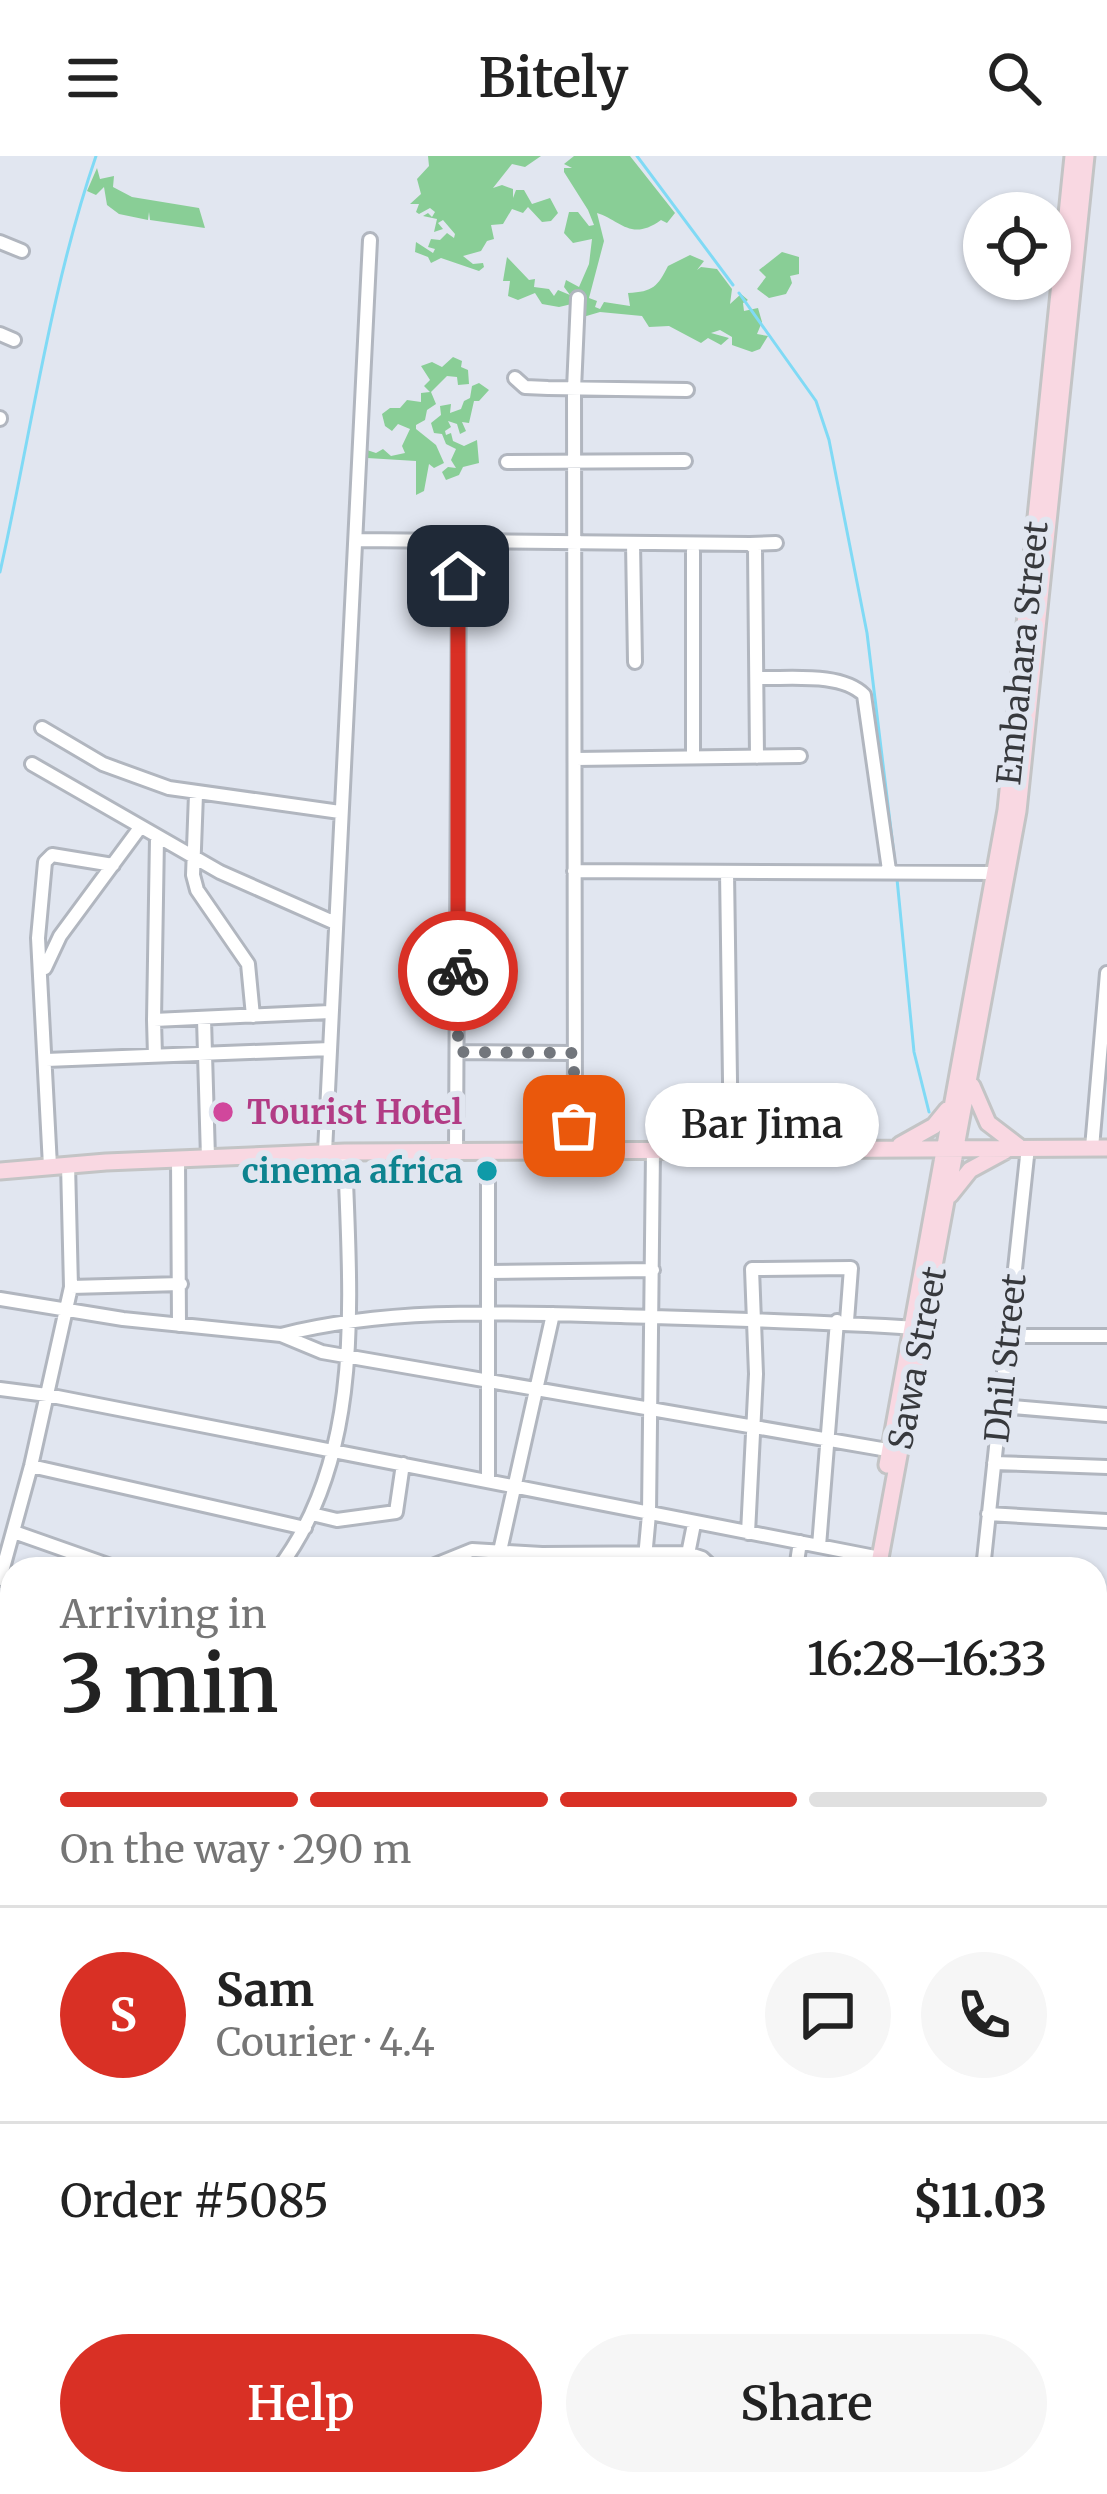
<!DOCTYPE html>
<meta charset="utf-8">
<style>
body{margin:0;font-family:Merriweather,serif;background:#f6f6f6;color:#222;height:100vh;display:flex;flex-direction:column;font-size:45px;white-space:nowrap}
*{box-sizing:border-box;margin:0}
p{font-size:39px;color:#767676}
.icon{flex:none;width:66px;height:66px;fill:none;stroke:currentColor;stroke-width:2;stroke-linecap:round;stroke-linejoin:round}
.map{position:relative;flex:1;overflow:hidden}
.drawer{position:absolute;left:0px;top:1401px;width:1107px;height:939px;display:flex;flex-direction:column;background:#fff;border-radius:36px 36px 0 0;box-shadow:0 3px 9px #0004}
.drawer>*{flex:none}
.controls{position:absolute;left:963px;top:36px;display:grid;gap:24px}
.controls a{display:grid;place-items:center;width:108px;height:108px;border-radius:50%;background:#fff;box-shadow:0 3px 9px #0004;font-size:60px}
.pin{position:absolute;display:grid;place-items:center;width:102px;height:102px;color:#fff;margin:-51px;border-radius:24px;box-shadow:0 6px 18px #0006}
.courier{position:absolute;display:grid;place-items:center;width:120px;height:120px;margin:-60px;border:9px solid #d93025;border-radius:50%;background:#fff;color:#222;box-shadow:0 3px 15px #0007}
.bubble{position:absolute;height:84px;border-radius:42px;background:#fff;box-shadow:0 3px 9px #0004;font-size:39px;font-weight:600;line-height:84px;text-align:center}
.summary em{font-style:normal;font-weight:600}
.summary div{display:flex;flex-direction:column-reverse}
.summary{display:flex;align-items:center;justify-content:space-between;height:204px;padding:0 60px}
h1{font-size:78px;font-weight:600;line-height:90px}
.bar{display:grid;grid-template-columns:repeat(4,1fr);gap:18px 12px;align-content:center;height:144px;padding:0 60px}
.bar i{height:15px;border-radius:9px;background:#e0e0e0}
.bar .on{background:#d93025}
.bar p{grid-column:span 4}
.line{display:flex;align-items:center;gap:30px;padding:0 60px;border-top:3px solid #e0e0e0}
.line div{flex:1}
.round{display:grid;place-items:center;flex:none;width:126px;height:126px;border-radius:63px;background:#f6f6f6}
.action{display:flex;gap:24px;margin-top:auto;padding:24px 60px}
.action a{flex:1;height:138px;border-radius:72px;background:#d93025;color:#fff;font-size:48px;font-weight:600;line-height:138px;text-align:center}
.action a+a{background:#f6f6f6;color:#222}
header{display:flex;justify-content:space-between;align-items:center;height:156px;padding:0 60px;background:#fff;font-size:54px;font-weight:600}
.map>svg:first-child{display:block}
.green{fill:#89ce96}
.lines{fill:none;stroke-linecap:round;stroke-linejoin:round}
.stream{stroke:#80daf5;stroke-width:3}
.minor-casing{stroke:#b1b6bf;stroke-width:18}
.major-casing{stroke:#c3c4c5;stroke-width:21}
.minor{stroke:#fff;stroke-width:12}
.major{stroke:#f9d8e2;stroke-width:15}
.done{stroke:#72767c;stroke-width:12;stroke-dasharray:0 21.6}
.route{stroke:#d93025;stroke-width:15}
.hotel-dot{fill:#d1479c;stroke:#e1e6f0;stroke-width:4.5}
.culture-dot{fill:#0f9aa8;stroke:#e1e6f0;stroke-width:4.5}
.labels{text-anchor:middle;stroke-width:12;stroke-linejoin:round;paint-order:stroke}
.street-label{font-size:33px;fill:#37393d;stroke:#e1e6f0}
.hotel-label{font-size:33px;font-weight:bold;fill:#b23c85;stroke:#e1e6f0;text-anchor:start}
.culture-label{font-size:33px;font-weight:bold;fill:#0d838f;stroke:#e1e6f0;text-anchor:end}
</style>
<header><svg class="icon" aria-label="menu" viewBox="0 0 24 24"><path d="M4 6h16M4 12h16M4 18h16"/></svg>Bitely<svg class="icon" aria-label="search" viewBox="0 0 24 24"><circle cx="10" cy="10" r="6"/><path d="M15 15l6 6"/></svg></header>
<div class="map">
<svg width="1107" height="2338" viewBox="0 0 1107 2338">
<rect width="100%" height="100%" fill="#e1e6f0"/>
<path class="green" d="M428,0H541L525,11L512,8L493,32L502,29L513,33V42L516,34H524L532,48L550,42L558,57L551,65L542,66L528,51L523,57L512,53L503,68L491,69L494,83L487,85L481,95L463,100L473,108L483,107L484,111L479,115L441,102L431,107L428,101L415,96L416,86L433,97L435,93L428,91L431,83L440,84L447,77L454,82L455,78L443,64L438,67L443,73L434,76L437,63L423,60L428,57L432,61L435,56L430,52L419,58L416,56L419,48H410L421,38L417,23L429,10Z
M574,0H630L675,57L667,67L661,64C631,86 620,64 597,57L604,85L589,142L597,145L595,151L600,153L604,146L630,150L628,137C653,136 658,130 668,110L690,99L704,105L697,114L701,111L717,113L732,133L730,148L741,138L748,144L743,147L744,155L758,152L762,166L757,178L768,180L760,193L752,196L732,189V181L720,174L711,177L729,182L721,189L708,182L701,187L669,170L649,171L642,160L600,156L583,161L577,135L570,138L576,147L559,151L542,148L535,137L518,144L508,140L510,125H503L507,101L529,124L535,123L534,131L549,133L554,140L558,134L570,139L564,131L566,124L579,131L589,108L592,83L573,87L564,77L569,56H578L589,70L594,69L588,54L564,16V12H572L564,8Z
M97,12L100,23L114,20L113,31L132,41L199,52L205,72L150,64L149,56L148,64L119,58L107,49L104,31L96,39L87,35Z
M782,96L799,101V118L790,120L792,127L786,138L769,142L757,133L766,121L759,114Z
M453,201L462,205L461,211L468,214L469,228L458,229L457,221L447,220L431,236L436,248L427,254L425,264L416,269V273L436,289L444,307L434,312L429,308L424,335L416,339V305L367,302V294L376,297L383,293L391,300L405,297L402,290L410,273L398,268L392,275L385,270L382,258L390,252H400L407,244L421,246V237L430,236L424,230L430,224L421,210L432,206L442,211Z
M479,227L489,234L479,245H474L469,267L462,266L466,275L460,278L457,268L448,265L451,271L445,275L446,279L451,277L453,285L464,290L477,284L479,307L463,311L459,319L446,324L442,316L448,311L456,312L451,304L456,293L446,288L442,278L434,277L431,267L441,259L440,250L451,248L450,257L461,253L464,245L470,242L472,230Z"/>
<g class="lines">
<path class="stream" d="M637,0L733,129
M739,137L816,245L829,284L867,477L895,707
M0,416C31,278 50,134 96,0
M897,723L914,896L929,956"/>
<g class="minor-casing">
<path id="minor" d="M0,86L22,95
M0,178L14,184
M515,222L525,231L548,232L687,234
M0,262V263
M507,306L685,305
M356,384L750,388L755,393L757,601
M633,387L635,506
M750,388L776,387
M693,395V601
M758,522C789,523 841,516 864,539L889,714
M42,572L103,608L169,632L340,656
M575,603L800,600
M32,608L220,716L333,766
M196,638L193,719L197,734L248,808L253,860
M574,715L999,717
M727,716L731,994
M45,812L60,780L139,673
M204,863L208,1002
M154,864L157,682
M458,896L574,897
M155,900L154,864L330,856
M46,904L330,893
M1092,992L1107,817
M488,995V1324
M575,995L574,233L578,142
M325,996L370,84
M456,996L459,386
M178,1002L179,1169
M50,1010L38,782L45,706L52,699L113,709
M488,1116L653,1114
M71,1131L181,1128
M0,1143L123,1163L281,1179L322,1196L899,1296
M281,1179C391,1151 508,1157 621,1160C720,1163 818,1165 916,1172
M1008,1180H1107
M0,1233L47,1239L880,1402
M1000,1250L1107,1259
M994,1307L1107,1311
M31,1310L305,1372
M312,1358L337,1364L396,1356L403,1308
M988,1358L1107,1365
M14,1376L119,1413
M748,1377L756,1218L752,1113L851,1112L847,1165
M819,1390L837,1165
M500,1395L553,1158
M278,1413C367,1297 349,1133 345,996
M425,1413L472,1394L542,1398L687,1397L702,1402L714,1413
M644,1413L649,1358L653,994
M685,1413L694,1368
M796,1413L800,1386
M983,1413L1028,991
M0,1423L31,1310L71,1131L68,1008
M0,1453L12,1458
M1095,1457L1107,1458
M1095,1492L1107,1478
M1095,1583L1107,1584
M1095,1669L1107,1670
M0,1712L12,1717
M0,1755L12,1759
M1095,1757L1107,1758
M1095,1810L1107,1806
M0,1844L12,1848
M1095,1893L1107,1888
M1095,2052L1107,2065
M1095,2107L1107,2114
M1095,2186L1107,2192
M1095,2291L1107,2264
M71,2338L72,2328
M308,2338L309,2328
M395,2338L397,2328
M459,2338L460,2328
M541,2338L543,2328
M629,2338L631,2328
M1073,2338L1078,2328"/>
</g>
<g class="major-casing">
<path id="major" d="M972,930L988,967L1018,990
M900,989L934,970L947,954
M0,1015L106,1006L345,996L1107,992
M950,1039L970,1014L1005,995
M887,1309L1006,654L1073,0
M878,1413L1018,655L1086,0
M716,2328V2338
M727,2328L728,2338
M1031,2328L1049,2338"/>
</g>
<use href="#minor" class="minor"/>
<use href="#major" class="major"/>
</g>
<g class="lines">
<path class="done" d="M458,815V896L574,897V970"/>
<path class="route" d="M458,815V420"/>
</g>
<circle class="hotel-dot" cx="223" cy="956" r="12"/>
<circle class="culture-dot" cx="487" cy="1015" r="12"/>
<g class="labels">
<g class="street-label">
<text transform="translate(1022 497) rotate(-84)" y="12">Embahara Street</text>
<text transform="translate(917 1202) rotate(-79)" y="12">Sawa Street</text>
<text transform="translate(1005 1202) rotate(-84)" y="12">Dhil Street</text>
</g>
<g class="hotel-label">
<text x="247" y="968">Tourist Hotel</text>
</g>
<g class="culture-label">
<text x="463" y="1027">cinema africa</text>
</g>
</g>
</svg>
<div class="controls">
<a><svg class="icon" aria-label="locate" viewBox="0 0 24 24"><circle cx="12" cy="12" r="6"/><path d="M12 2v4M12 18v4M2 12h4M18 12h4"/></svg></a>
</div>
<div class="pin" style="left:574px;top:970px;background:#ea580c"><svg class="icon" aria-label="bag" viewBox="0 0 24 24"><path d="M5 8h14l-1 12H6zM9 8a3 3 0 0 1 6 0"/></svg></div>
<div class="pin" style="left:458px;top:420px;background:#1f2937"><svg class="icon" aria-label="home" viewBox="0 0 24 24"><path d="M3 11l9-7 9 7M6 9v11h12V9"/></svg></div>
<div class="courier" style="left:458px;top:815px"><svg class="icon" aria-label="bike" viewBox="0 0 24 24"><circle cx="6" cy="16" r="4"/><circle cx="18" cy="16" r="4"/><path d="M6 16l4-8h5l3 8M10 8l3 8H6M13 5h3"/></svg></div>
<div class="bubble" style="left:645px;top:927px;width:234px">Bar Jima</div>
<section class="drawer">
<div class="summary"><div><h1>3 min</h1><p>Arriving in</p></div><em>16:28–16:33</em></div>
<div class="bar"><i class="on"></i><i class="on"></i><i class="on"></i><i></i><p>On the way · 290 m</p></div>
<div class="line" style="height:216px"><b class="round" style="background:#d93025;color:#fff">S</b><div><b>Sam</b><p>Courier · 4.4</p></div><a class="round"><svg class="icon" aria-label="chat" viewBox="0 0 24 24"><path d="M4 5h16v11H9l-5 4z"/></svg></a><a class="round"><svg class="icon" aria-label="phone" viewBox="0 0 24 24"><path d="M5 4h4l2 5-3 2q2 4 5 5l2-3 5 2v4C11 20 4 13 5 4z"/></svg></a></div>
<div class="line" style="height:156px"><div>Order #5085</div><b>$11.03</b></div>
<div class="action"><a>Help</a><a>Share</a></div>
</section>
</div>
